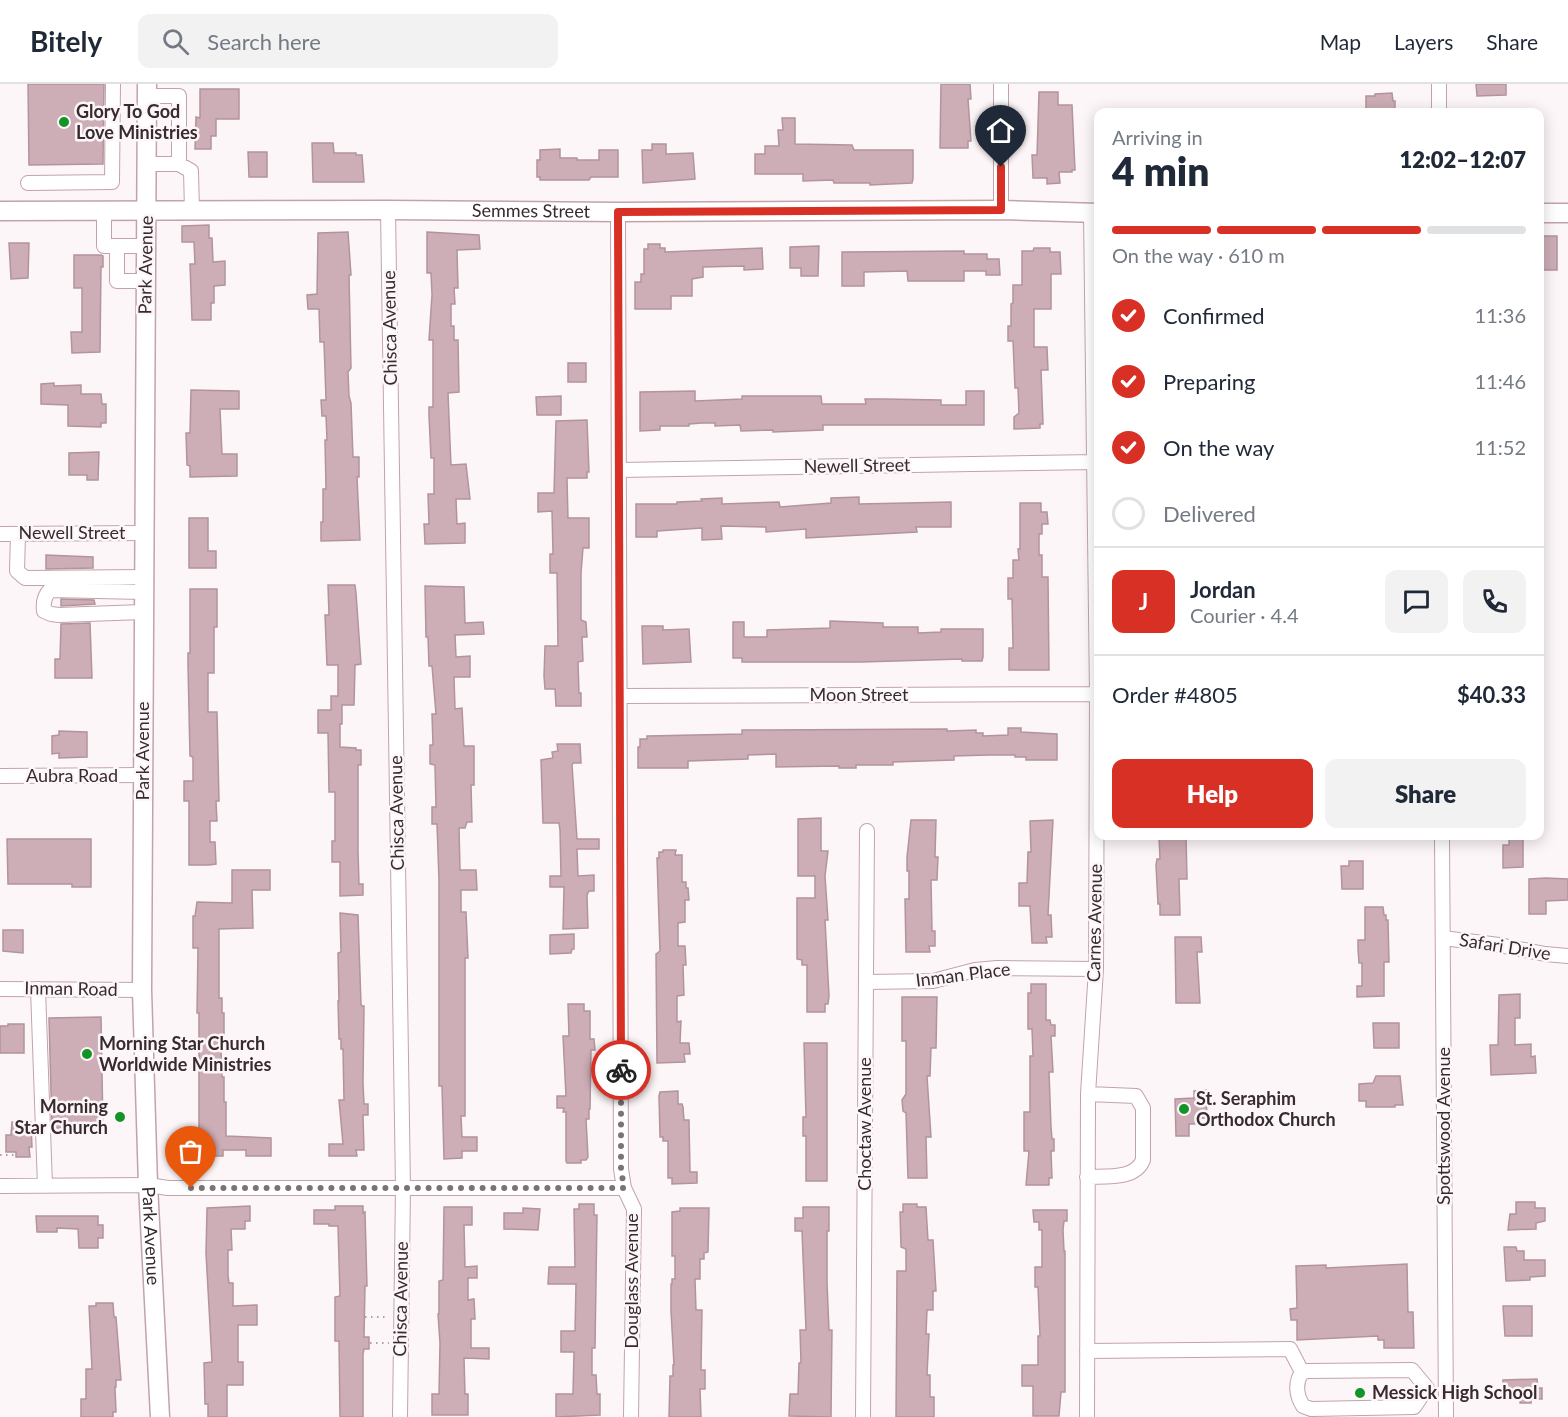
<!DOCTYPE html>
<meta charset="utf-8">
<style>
body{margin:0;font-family:Lato,sans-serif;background:#f2f2f3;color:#1f2937;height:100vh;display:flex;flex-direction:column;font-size:22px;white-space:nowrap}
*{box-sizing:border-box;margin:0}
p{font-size:20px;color:#747a83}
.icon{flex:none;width:33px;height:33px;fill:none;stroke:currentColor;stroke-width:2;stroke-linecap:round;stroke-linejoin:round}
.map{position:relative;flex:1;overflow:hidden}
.drawer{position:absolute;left:1094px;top:24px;width:450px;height:732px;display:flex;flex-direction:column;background:#fff;border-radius:12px;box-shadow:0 3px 15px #0003}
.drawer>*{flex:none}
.pin{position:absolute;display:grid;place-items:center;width:51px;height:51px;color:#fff;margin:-62px -26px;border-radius:50% 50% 50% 0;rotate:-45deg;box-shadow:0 0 6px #0007}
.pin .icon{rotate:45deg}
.courier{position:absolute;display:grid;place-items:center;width:60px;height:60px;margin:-30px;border:4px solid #d93025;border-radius:50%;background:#fff;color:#222;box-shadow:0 2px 8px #0007}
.overview em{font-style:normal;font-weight:800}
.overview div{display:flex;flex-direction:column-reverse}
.overview{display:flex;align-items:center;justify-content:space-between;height:102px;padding:0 18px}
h1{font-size:39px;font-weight:800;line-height:45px}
.bar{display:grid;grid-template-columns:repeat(4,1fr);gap:9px 6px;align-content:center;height:72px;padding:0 18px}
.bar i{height:8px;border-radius:4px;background:#e0e1e3}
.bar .current{background:#d93025}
.bar p{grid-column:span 4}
.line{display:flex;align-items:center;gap:15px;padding:0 18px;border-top:2px solid #e0e1e3}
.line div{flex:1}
.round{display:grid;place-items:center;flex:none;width:63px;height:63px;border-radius:12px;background:#f2f2f3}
ol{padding:0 18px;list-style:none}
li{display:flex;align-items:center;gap:18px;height:66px}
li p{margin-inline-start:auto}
li .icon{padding:6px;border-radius:50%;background:#d93025;color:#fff;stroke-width:4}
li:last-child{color:#747a83}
li i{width:33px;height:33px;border:3px solid #e0e1e3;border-radius:50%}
.primary-button{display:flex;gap:12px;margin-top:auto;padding:12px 18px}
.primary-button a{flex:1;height:69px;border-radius:12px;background:#d93025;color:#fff;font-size:24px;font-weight:800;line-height:69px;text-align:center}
.primary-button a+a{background:#f2f2f3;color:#1f2937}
header{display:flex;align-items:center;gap:36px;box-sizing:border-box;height:84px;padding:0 30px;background:#fff;border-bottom:2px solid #e0e1e3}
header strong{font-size:28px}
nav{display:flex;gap:33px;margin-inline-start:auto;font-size:21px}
.search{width:420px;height:54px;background:#f2f2f3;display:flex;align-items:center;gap:15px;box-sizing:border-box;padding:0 21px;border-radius:12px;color:#747a83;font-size:22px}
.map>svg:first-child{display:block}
.building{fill:#cdadb6;stroke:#b3949c;stroke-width:1.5}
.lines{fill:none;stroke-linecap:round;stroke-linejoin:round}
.minor-casing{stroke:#c2a3ab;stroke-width:16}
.major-casing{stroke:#c2a3ab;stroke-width:21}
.path{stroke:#aaa1a4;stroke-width:2;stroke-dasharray:1.5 4.5;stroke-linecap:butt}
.minor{stroke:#fff;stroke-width:14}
.major{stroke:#fff;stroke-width:18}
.done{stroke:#7c7275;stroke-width:6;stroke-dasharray:0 10.8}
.route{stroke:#d93025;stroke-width:8}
.poi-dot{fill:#139426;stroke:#fdf6f8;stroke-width:2}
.labels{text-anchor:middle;stroke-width:5;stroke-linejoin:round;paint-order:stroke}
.poi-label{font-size:18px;font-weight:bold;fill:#372b2e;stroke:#fdf6f8;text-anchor:start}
.street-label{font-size:18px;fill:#372b2e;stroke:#fdf6f8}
</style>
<header>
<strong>Bitely</strong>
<div class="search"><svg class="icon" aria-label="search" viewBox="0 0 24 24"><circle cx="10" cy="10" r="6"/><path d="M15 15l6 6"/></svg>Search here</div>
<nav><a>Map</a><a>Layers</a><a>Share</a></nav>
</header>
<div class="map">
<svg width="1568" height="1333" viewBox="0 0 1568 1333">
<rect width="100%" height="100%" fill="#fdf6f8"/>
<path class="building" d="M28,0H104L103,80L29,81Z
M941,0H970L971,15H968L971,57H968V64H940Z
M1476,0H1506V11L1477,12Z
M200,5H239V35H216V52H211V65H195L196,33L200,34Z
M1039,8H1058V21H1072L1075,86H1072V88H1059L1060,99L1047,100V94H1033L1032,71H1037Z
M1392,9L1393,17H1395V27L1366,28V12H1375V10Z
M782,34H795V60L852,61L854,66H913V95L912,99L870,101V99H834L833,96L803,97V90H755V70H765V62H779L778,46H783Z
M312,59H333L334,69H356V71H362L364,98H313Z
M652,60H666V70L693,69L695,95L643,99L642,66H652Z
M560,65V74H577V76H599V66H618V93H591L589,96H540V93H537V76H540V66Z
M248,68H267V93H249Z
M209,141V154H212L213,178L225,177V201L214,202V219H211V236H192L190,180H195L194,158H182V142Z
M348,148L351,191H349L351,284L348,288L349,312L351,319L353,373H359V393H357L360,456L321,457V438H323V405H326L325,356H327L326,332H322L321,316H326L324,258H320L319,225H308L307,211L317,210L318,149Z
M427,148L479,151L480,165L457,166L458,204H454L455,220H451V242H454V256H458L459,308L448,309L450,358L451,381L466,380L470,415H456L457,440L465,439V459L425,460L424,440H429L428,410H434V374H431L429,332V323H433V256H429L432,211L431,189H427Z
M1539,152H1557V186H1539Z
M9,159H29L28,194L11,195Z
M648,160H660V164H665V168L762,164L763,185L744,186V182L703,183V193L692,195V212H671V225H635V198H641V190H644V165H648Z
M819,162L818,192H801V184H790V163Z
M1034,164H1050V168H1060L1061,190H1051V225H1034V263H1047L1048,286H1041L1043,340H1040V344L1014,345V333L1019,329L1018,304H1015L1013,257H1008V242H1011V220L1013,219V201H1022V167H1033Z
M964,167V170H987V175H999L1000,191H986V187H964V197H908L907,187L864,188V202H842V168Z
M74,171H101L103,172V183H101L100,268L72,269L71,248H82V204H74Z
M568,279H586V298H568Z
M54,299V302L81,301V310H101L102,320H106V339H101V343L68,342V321L41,320V300Z
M191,306L239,307V325H220L222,370H237V392L190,393V382L187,381L186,349H190Z
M695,307V317L742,315V312H821L822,320H866L865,315H885L941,316V321H966V307H984V341H823V346L773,348V346L741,347L740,341L715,342V339H702L689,340V342H660V346L640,347V308Z
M561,312V331H537L536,313Z
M587,336L589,388H587V394H567L568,434H589V464H583L581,489V536L586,538L587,553H582L583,577L578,578L579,609H581V622H556L555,605H545L544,592L545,562H558L557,489H550V470H553L552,427L538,428V409H554L556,337Z
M99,368L98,396H87V391H69V369Z
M859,413V420L951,418V443H916L917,448L806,454V445L766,448V443L721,442L722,455L702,456V444L657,447V453H636V420H677V418L702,417L701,415L722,414V420L779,418L780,423L831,419V414Z
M1020,419H1041V428H1047L1048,440H1042V450H1039V471H1042V493H1048L1049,586H1009V564H1013L1012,515H1008V494H1013V476H1019L1018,465H1020Z
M189,434H208V467H216V484H189Z
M46,471L93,473V484L46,485Z
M328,501H355L356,509L361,580L355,581L354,621H342V640H340V663L356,664V666H361V681H358V766L359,800H363V811L340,812V778H332V757H335V708H329L328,649H318V626H331V612H338V581H327L325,531H329Z
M425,502L464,503L465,539L483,538L484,550L455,551L456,573L470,572V593H454L455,625L462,624L464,662H474V701H471L472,738H467L465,744H459L460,786H476L477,806H461V828H466L468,874H465V1032H461L462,1053H477V1067H462V1074L444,1075L442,1002H439V796L437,740H432V723H436L435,681L430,680V661H433L432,630H436L432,582H429L428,553H426Z
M190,505H217V543H214V589H208V628H217L219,717H216L217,737H210V758H215L216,780L209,781H189V717H184V697H193V673L190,672L188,582V569H190Z
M61,515L94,516L95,520L61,522Z
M830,537L883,539V543H918V549L941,548V545H983V573L982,577H962V575L862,578H742V574H733V538H744V553H767V546L830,544Z
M90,539L92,594H55V575H60L61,540Z
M642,542H663V546L689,545L691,578L643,580Z
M1008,644H1021V648L1057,650V676H1026V673H1015V671H989L954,672V676L893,678V681H856V684H839V682L776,683V670L748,671V675L688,677V684H638V663H640V655H647V652L742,650V646H762L947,645V647L976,646V649H983V652L1008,651Z
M59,647L87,648V673L59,674V669L52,670V652L59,651Z
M557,660H580L581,679H573L572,681L577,755H599V765H577L578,792L594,791V807H589L587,811L588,844L563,845L564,803H550V792H561L560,746L559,739H543L541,676L553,674L552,668L558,667Z
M821,734V767H828L825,792L828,836H825L829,912L828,920H825V928H807V881H802V876L797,875V814H815V792H798V735Z
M911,736H936L935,773H938L937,796H931L932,847H935V862H929L930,868H906L905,815H909V787H907V773Z
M1053,736L1048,831H1051L1052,853H1046L1047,859H1032L1030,822H1019V799H1027L1028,768H1031L1030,737Z
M1159,752H1186L1187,795H1179L1180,831H1160V820H1158L1156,781L1157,775H1160Z
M1509,752H1523V783L1503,784V761H1509Z
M7,755H91V803H72V800H8Z
M663,766H676L675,771H682V798H686V804H688L689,816H685V838L678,839V862H685L686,881H683L684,911L677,912V938L681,937L680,959H689L690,970H684L685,978L657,979L656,870L660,867L657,774H659V768H663Z
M1349,777H1363V805H1342L1341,782H1349Z
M232,786H270V806H252L253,844L219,845V914H222V929H224V964L221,965L222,993H224V1018H226V1052L271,1054V1072H246V1066H223V1072H199V929H197L198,864H193V832H195L197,818L232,819Z
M1546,794L1568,795V816L1546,817V830H1529V795Z
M1365,823H1383L1384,831H1386V836H1388L1389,878H1384V912L1357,913V902H1362V879H1359L1358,865V856H1365Z
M340,829L358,831L361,920L362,922H364L363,999L364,1020H368V1031H363L364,1066H356L357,1072H329V1060H343L339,1016H344L343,965H341V955H339L338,917H339L338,869L341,868Z
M3,846H23V869L3,867Z
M574,850V865H572L571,869L550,870V851Z
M1175,853H1201L1202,868H1197L1200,919H1176Z
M1031,900H1046V936H1050L1051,941H1055V952H1051L1053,988H1049L1051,1043L1052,1055H1054V1067H1051L1052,1094H1049V1101H1026L1029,1067H1024V1028H1030V972H1033L1032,945H1028V909H1031Z
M1520,910V934H1515V961L1531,960V973L1535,972L1536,989L1491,991L1490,961H1498L1499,911Z
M902,913H937L936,964H931L930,992H927L931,1053H926L927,1094H908L906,1029L903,1027L902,1016L906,1010V957H902Z
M568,920H584V927H590V955H594L595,966H591L590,1025H589V1035H586L588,1073L586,1076H581V1079H567L566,1077V1028H563L564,1024H557V1012H566L563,952H569Z
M101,933L103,1044H52L49,934Z
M1373,939H1399V964H1374Z
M8,940H24V969H0V942H8Z
M804,959H827V1097H806V1052H803V1033H806Z
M1376,992H1400L1403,1021H1395V1023H1366V1017H1359V1000L1373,999Z
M1206,1006L1207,1034H1195V1040H1189V1052H1176L1175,1015L1194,1014V1007Z
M678,1007V1020H682L683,1023L684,1036H689L690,1088H697V1099L672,1100V1094H668V1057H663V1053H660L659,1012L660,1008Z
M12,1038H31L32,1063H29L30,1073H16V1068H6V1051H11Z
M1516,1118H1535V1124H1545V1137L1536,1139V1145L1508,1146L1510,1130H1516Z
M579,1120H594V1131H597L595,1264H592V1291H596L597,1310H600V1331L556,1333V1310H573L574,1268H561V1247H575L576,1200H548L549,1183H575L574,1125H579Z
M903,1120H917V1123H926L928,1156H933L936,1207H933V1226H927L926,1250H929L927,1291H930V1313H934V1333H896L897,1187H906V1165L901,1163L900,1128H903Z
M250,1122V1137H245V1145H231L232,1166H228V1191L229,1199H233V1222L257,1221V1241H238V1278H243V1301H227V1333H208V1320H205L204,1279L212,1278L206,1169L207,1124Z
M335,1122H363V1129L365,1128L367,1202H365L364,1253H369V1265H364L363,1270V1333H340L339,1257H335V1213L340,1212L338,1142H329V1140H314V1126H335Z
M444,1123H472V1141H464L465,1183L477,1182V1194H468V1216L474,1215L475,1235H471V1264H489V1275L464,1274L465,1310H468V1331H432V1310H439L440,1259L438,1230H439V1197L443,1196Z
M803,1123H829V1147H827V1198L829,1246H832L831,1333L789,1332L790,1310H798L799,1279H801L800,1246H806L802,1147H795V1134H803Z
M523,1124L540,1125L538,1146L504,1145V1129H523Z
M680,1124H709L708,1168L704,1169V1175H700V1195H695L696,1226H702L701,1286H705V1305H700L701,1333H669L670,1292H673V1281H674L671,1227V1200H672V1195H675V1172H672V1128L680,1127Z
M1033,1126H1067V1137H1064L1063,1146L1064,1167H1065V1308H1061L1059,1332H1033V1302H1022V1281H1038V1252H1040L1038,1203H1035V1183H1042V1146H1039V1138H1034Z
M36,1132H98V1141H103V1154H98V1164H79L78,1145L57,1144V1148H37Z
M1504,1163H1516L1517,1167H1524V1176H1545V1192L1530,1193V1196L1506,1197Z
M1407,1180L1408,1228H1413L1414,1264H1384V1256H1378V1252L1297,1256V1236H1291L1290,1225L1297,1224L1296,1182L1326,1181V1184Z
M96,1219H113L114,1233H116L121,1296H116V1303H115L116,1328H113V1333H81V1315H86V1285H92L89,1222H96Z
M1503,1222H1532V1252H1505Z
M1537,1295L1538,1304H1542V1315H1531V1319H1520V1315H1502L1503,1296Z"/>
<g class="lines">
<g class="minor-casing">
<path id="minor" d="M1001,0V126
M1439,0V28
M147,12H179V80L191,87L192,126
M147,80H179
M28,99L112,98L113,0
M104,126V162H146
M388,126L403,1104L400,1333
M618,128L621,1085L624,1104L634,1125L631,1333
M117,162V197H146
M620,386L1095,378
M0,450L143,449
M18,450L17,487L25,494L143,493
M143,528L59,531L51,530L44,527C43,519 44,512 50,506L143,508
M621,612L1097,610
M0,692L143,691
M1442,752L1446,1333
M1443,854L1499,861L1545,870L1568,872
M866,898L933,897L975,886L997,884L1096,885
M0,905L142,906
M38,905L45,1102
M1087,1093C1106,1092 1135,1096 1143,1076V1024L1136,1012L1088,1010
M0,1102L148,1101L168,1104H624
M1087,1267L1290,1265L1302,1288
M1412,1286L1427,1304L1414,1323L1311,1325L1303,1322C1296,1311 1295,1299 1302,1288L1308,1287Z
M863,1333L867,747
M1087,1333L1088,1010L1096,885L1097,610L1091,129"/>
</g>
<g class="major-casing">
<g id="major">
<path id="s1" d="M147,0L142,906L148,1101L160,1333"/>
<path id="s2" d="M0,127L388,126L618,128L1001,126L1098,129"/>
<path d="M1539,129H1568"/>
</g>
</g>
<path class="path" d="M0,1071H15
M365,1233H386
M370,1259H389"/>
<use href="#minor" class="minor"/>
<use href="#major" class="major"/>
</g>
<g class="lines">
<path class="done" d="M191,1104H624L621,1085V986"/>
<path class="route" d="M621,986L618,128L1001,126V83"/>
</g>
<g class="poi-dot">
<circle cx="64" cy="38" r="6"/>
<circle cx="87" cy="970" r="6"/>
<circle cx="1184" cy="1025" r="6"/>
<circle cx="120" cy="1033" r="6"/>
<circle cx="1360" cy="1309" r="6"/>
</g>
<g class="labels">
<g class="poi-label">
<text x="76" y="34">Glory To God<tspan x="76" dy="21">Love Ministries</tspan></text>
<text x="99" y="966">Morning Star Church<tspan x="99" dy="21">Worldwide Ministries</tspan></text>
<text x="1196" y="1021">St. Seraphim<tspan x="1196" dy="21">Orthodox Church</tspan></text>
<text x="108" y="1029" text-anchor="end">Morning<tspan x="108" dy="21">Star Church</tspan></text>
<text x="1372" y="1315">Messick High School</text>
</g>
<g class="street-label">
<text dy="6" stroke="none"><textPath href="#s2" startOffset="531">Semmes Street</textPath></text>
<text transform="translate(146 181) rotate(-89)" y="6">Park Avenue</text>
<text transform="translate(390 244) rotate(-91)" y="6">Chisca Avenue</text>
<text transform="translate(857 382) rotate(-1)" y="6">Newell Street</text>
<text x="72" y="455">Newell Street</text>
<text x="859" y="617">Moon Street</text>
<text transform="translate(143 667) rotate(-90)" y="6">Park Avenue</text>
<text x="72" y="698">Aubra Road</text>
<text transform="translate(397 729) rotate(-91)" y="6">Chisca Avenue</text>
<text transform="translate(1095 839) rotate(-89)" y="6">Carnes Avenue</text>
<text transform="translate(1505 863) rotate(9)" y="6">Safari Drive</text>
<text transform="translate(963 891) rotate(-7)" y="6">Inman Place</text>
<text transform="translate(71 905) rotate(1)" y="6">Inman Road</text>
<text transform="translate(865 1040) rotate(-90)" y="6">Choctaw Avenue</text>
<text transform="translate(1444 1042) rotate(-90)" y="6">Spottswood Avenue</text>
<text dy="6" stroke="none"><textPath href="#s1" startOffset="1152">Park Avenue</textPath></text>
<text transform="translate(632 1197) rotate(-90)" y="6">Douglass Avenue</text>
<text transform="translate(401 1215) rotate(-89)" y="6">Chisca Avenue</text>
</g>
</g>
</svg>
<div class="pin" style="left:191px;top:1104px;background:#ea580c"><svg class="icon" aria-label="bag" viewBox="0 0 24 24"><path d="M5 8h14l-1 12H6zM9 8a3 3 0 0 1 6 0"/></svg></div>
<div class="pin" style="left:1001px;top:83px;background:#1f2937"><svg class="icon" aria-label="home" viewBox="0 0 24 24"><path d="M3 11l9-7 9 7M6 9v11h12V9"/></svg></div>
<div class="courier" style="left:621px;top:986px"><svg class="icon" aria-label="bike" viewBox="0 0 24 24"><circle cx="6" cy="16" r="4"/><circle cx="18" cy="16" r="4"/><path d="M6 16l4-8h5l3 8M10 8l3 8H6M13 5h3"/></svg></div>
<section class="drawer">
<div class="overview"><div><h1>4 min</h1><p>Arriving in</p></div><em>12:02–12:07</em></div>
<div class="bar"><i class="current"></i><i class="current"></i><i class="current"></i><i></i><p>On the way · 610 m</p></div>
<ol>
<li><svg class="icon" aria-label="check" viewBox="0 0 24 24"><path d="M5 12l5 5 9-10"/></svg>Confirmed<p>11:36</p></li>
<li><svg class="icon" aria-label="check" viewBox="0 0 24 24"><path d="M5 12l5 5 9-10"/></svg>Preparing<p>11:46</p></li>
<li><svg class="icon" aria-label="check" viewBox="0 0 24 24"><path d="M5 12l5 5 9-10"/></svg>On the way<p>11:52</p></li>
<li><i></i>Delivered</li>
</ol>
<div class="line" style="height:108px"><b class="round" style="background:#d93025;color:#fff">J</b><div><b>Jordan</b><p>Courier · 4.4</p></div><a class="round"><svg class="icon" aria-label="chat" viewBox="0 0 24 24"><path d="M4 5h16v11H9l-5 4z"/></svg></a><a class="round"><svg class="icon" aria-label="phone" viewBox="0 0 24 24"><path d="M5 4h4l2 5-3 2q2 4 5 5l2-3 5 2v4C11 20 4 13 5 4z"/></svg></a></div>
<div class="line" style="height:78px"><div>Order #4805</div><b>$40.33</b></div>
<div class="primary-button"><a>Help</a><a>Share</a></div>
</section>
</div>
